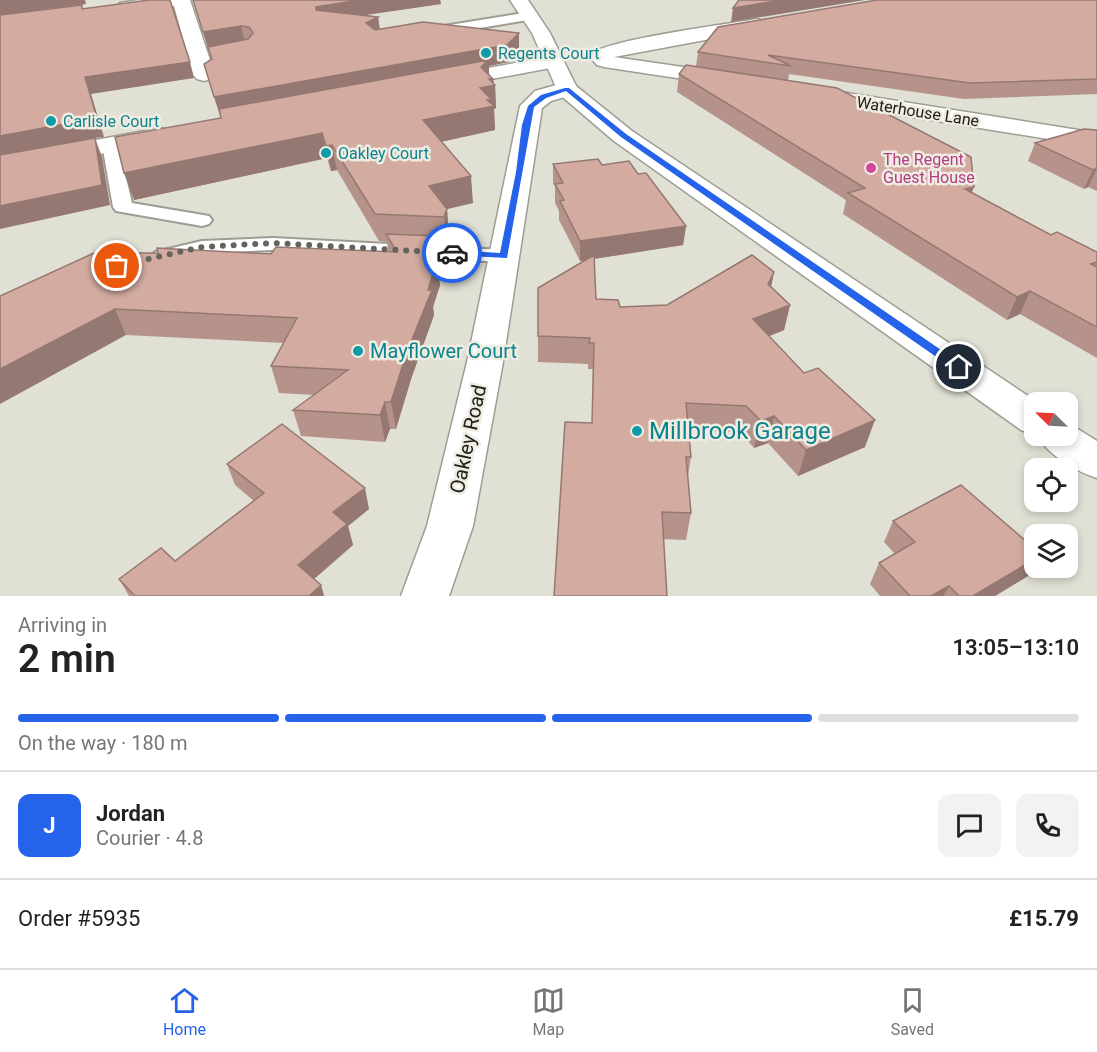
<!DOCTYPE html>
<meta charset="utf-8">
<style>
body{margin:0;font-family:Roboto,sans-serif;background:#f2f2f2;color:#222;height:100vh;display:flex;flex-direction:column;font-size:22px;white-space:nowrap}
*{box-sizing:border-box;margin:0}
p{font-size:20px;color:#767676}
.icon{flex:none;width:33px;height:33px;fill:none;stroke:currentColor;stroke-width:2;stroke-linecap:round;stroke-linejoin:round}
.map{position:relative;height:596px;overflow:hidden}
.drawer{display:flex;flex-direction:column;background:#fff;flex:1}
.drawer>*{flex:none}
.needle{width:39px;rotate:294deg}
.controls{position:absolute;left:1024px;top:392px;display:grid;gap:12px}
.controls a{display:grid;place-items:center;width:54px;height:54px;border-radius:12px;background:#fff;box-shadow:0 3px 9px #0003;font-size:30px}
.pin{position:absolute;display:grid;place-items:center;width:51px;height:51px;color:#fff;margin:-26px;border:3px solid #fff;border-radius:50%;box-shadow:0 2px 6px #0007}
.courier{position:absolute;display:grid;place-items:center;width:60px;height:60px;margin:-30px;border:4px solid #2563eb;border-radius:50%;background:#fff;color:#222;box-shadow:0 2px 8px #0007}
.head em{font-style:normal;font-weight:600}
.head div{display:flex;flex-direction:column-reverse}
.head{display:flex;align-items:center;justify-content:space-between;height:102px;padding:0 18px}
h1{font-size:39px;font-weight:600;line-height:45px}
.bar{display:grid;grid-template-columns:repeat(4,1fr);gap:9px 6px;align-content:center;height:72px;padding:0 18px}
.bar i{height:8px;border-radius:4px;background:#e0e0e0}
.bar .active{background:#2563eb}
.bar p{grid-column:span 4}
.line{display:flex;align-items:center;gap:15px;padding:0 18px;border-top:2px solid #e0e0e0}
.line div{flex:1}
.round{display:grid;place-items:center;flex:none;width:63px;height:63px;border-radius:12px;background:#f2f2f2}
.menu{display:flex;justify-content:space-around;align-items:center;height:84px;border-top:2px solid #e0e0e0;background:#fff;font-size:16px;color:#767676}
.menu a{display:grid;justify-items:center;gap:3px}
.menu .active{color:#2563eb}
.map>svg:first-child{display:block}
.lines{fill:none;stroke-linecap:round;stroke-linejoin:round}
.lane-casing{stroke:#9e9d93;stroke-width:4}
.street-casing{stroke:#9e9d93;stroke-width:3}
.secondary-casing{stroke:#9e9d93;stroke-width:3}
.lane{fill:#fff;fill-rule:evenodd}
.street{fill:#fff;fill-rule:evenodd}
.secondary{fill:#fff;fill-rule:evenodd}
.wall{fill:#b5938a}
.shaded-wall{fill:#947871}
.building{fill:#d3aba1;stroke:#947871;stroke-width:1.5}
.route{fill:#2563eb}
.done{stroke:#64635d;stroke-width:6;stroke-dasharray:0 10.8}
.culture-dot{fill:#0f9aa8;stroke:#efede2;stroke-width:2}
.hotel-dot{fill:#d1479c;stroke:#efede2;stroke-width:2}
.labels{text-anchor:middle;stroke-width:5;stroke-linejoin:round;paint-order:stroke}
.far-culture-label{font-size:16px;fill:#0d838f;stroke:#efede2;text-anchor:start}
.far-street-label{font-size:16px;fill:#21201c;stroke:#efede2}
.far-hotel-label{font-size:16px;fill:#b23c85;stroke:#efede2;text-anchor:start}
.culture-label{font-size:20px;fill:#0d838f;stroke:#efede2;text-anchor:start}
.street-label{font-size:20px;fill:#21201c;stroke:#efede2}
.near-culture-label{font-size:24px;fill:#0d838f;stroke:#efede2;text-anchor:start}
</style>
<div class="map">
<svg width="1097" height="596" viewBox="0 0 1097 596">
<rect width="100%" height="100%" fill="#e1e0d5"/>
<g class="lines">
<g class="lane-casing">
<path id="lane" d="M530,12L536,16L534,19L431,36L425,32L431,28Z
M110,139L116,140L118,144L132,203L209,216L212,220L209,224L202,226L116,211L113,207L102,144L104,140Z
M273,238L504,250L511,252L514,256L511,260L504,262L273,250L202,253L162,262L155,260L152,256L155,252L202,241Z"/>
</g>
<g class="street-casing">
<path id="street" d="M139,0H190L215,75L211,79L204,81L197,79L193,75L174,6L126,12L120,11L117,7L120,3Z
M757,19L764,21L766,25L764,29L614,57L731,74L734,79L731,84L723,85L604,67L597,65L589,56C600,40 730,24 757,19Z
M554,56L561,58L564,62L561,66L444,88L436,87L433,82L436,77L444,76Z
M567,82L575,84L578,89L575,94L551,101L542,108L503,362L473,526L449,596H401L427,526L467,362L520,106L535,91Z
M822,89L1097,133V147L814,101L811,96L814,91Z
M160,128L169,130L172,135L169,140L0,174V158Z"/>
</g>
<g class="secondary-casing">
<path id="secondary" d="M510,0H528L550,33L576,86L632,131L1037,402H1035V435L1021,430L614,141L559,94L532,33Z
M1068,423L1097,441V478C1075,471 1048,455 1037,435H1068Z"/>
</g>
<use href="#lane" class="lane"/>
<use href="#street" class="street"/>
<use href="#secondary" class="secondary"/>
</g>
<path class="wall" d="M193,0H440L441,4L363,15L378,17L380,29L519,50L508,62L489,66V75L493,79L494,83L495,85L496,108L494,109L495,130L441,142L473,203L447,209L449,237L447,245L440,244L442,261L438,272L440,285L433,307L434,315L411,379L396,429H390L385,442L301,436L293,410L314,395L279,393L271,366L284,343L126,335L0,296L271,254L388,251L387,242L379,241L337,170L331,171L327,158L134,200L221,118L204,64L212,59L209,48H208Z
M1097,0V94L964,99L789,74L788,81L971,192L1051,235L1097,252V358L1020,314L1007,320L843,214L846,200L677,92L679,74L696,66L698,52Z
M1097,130V191L1088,187L1084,189L1028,161L1035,143Z
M553,164L602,165L638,174L686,226L683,245L594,259L596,299L620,307L667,305L774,272L771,287L790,305L784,330L769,336L865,447L798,476L768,443L754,448L740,432L688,430L691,457L688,476L691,513L686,540L663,539L592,423L593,369H588V364L538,362V288L585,260L580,261L559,220V211L555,203V187L553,183Z
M227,464L369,509L348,526L353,545L314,579L321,585L324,596H129L119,579L175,561L254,501L235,485Z
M893,521L1035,549V565L1028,576L995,596H880L870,584L879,563L895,554L884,542Z"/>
<path class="shaded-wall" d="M0,0H85L86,4L0,15Z
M361,0H440L441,4L318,22V26L316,7Z
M783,0H865L731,22L733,8Z
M378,17L380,33L366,23Z
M241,26L245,42L208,48L203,32Z
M519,33V50L508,62L489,66V79H493L494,85H495L496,108L494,109L495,130L426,145L220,115L214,97Z
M190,62L194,78L91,94L104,137L95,138L102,157L110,205L0,229V136L85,77Z
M322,133L327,158L134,200L124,173Z
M332,145L337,170L331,171L326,146Z
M1097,168L1088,187L1084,189L1093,170Z
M471,176L473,203L447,209L449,237L447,245L444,217L429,186Z
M974,187L966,207L965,189Z
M686,226L683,245L580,261V241Z
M439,236L442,261L438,272L440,285L433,307L434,315L411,379L396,429L391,402L428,290L431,260Z
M774,272L769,297L768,284Z
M1030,291L1020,314L1007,320L1017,297Z
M790,305L784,330L748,345L753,319Z
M115,309L126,335L0,404V369Z
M385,402L390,429L385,442L380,415Z
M774,416L768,443L754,448L761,421Z
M875,420L865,447L798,476L806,450Z
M365,488L369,509L348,526L353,545L306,586L298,565L333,512Z
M1035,559V565L1028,576L995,596H973Z
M321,585L324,596H309Z
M949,586L943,596H931Z"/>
<path class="building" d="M149,0H170L190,62L85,77L97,118L0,136V15L82,5V9Z
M193,0H361L316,7V10L378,17L366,23L375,30L423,22L519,33L507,45L214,97L204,64L212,59L208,47L248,39L253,33L249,27L241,26L203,32Z
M739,0H783L733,8Z
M877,0H1097V79L970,83L768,55L791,66L698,52L718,27Z
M488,60L481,67L493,79H489L495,85L480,88L491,99L487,100L494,106L423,120L471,176L429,186L447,209L444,217L375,214L332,145L326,146L322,133L124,173L115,137L221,118L219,109Z
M686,65L837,88L971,157L974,187L965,189L1051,235L1057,232L1097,252V262L1091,264L1097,267V327L1030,291L1017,297L848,193L865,188L679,74Z
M1084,129L1097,130V168L1093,170L1035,143Z
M95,138L102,185L0,206V155Z
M598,159L602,165L629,161L638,174L646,173L686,226L580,241L560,201L564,200L555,184L563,183L553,164Z
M386,234L439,236L431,260H437L428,290H432L407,352L391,402H385L380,415L293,410L348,370L271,366L297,318L115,309L0,369V296L94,253H158L157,248L271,254L276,247L397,252Z
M594,255L596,299L618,300L620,307L667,305L752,255L774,272L768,284L790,305L753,319L804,373L818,368L875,420L806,450L774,416L761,421L746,406L686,403L691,457H686L691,513L662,512L667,596H554L565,422L592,423L594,343H589L590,338L538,336V288Z
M282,424L365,488L333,512L347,524L298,565L321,585L309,596H135L119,579L161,548L175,561L264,493L227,464Z
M961,485L1035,549V559L973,596H959L949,586L931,596H910L879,563L915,542L893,521Z"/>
<path class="route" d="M565,88H569L626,134L963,365V370H955L621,137L566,91L546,98L534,107L507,258L448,255V251L452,250L500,253L516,172L522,125L528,106L541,95Z"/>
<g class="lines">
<path class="done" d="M117,266L202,247L273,243L452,253"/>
</g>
<g class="culture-dot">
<circle cx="486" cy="53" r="6"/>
<circle cx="51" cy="121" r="6"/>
<circle cx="326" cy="153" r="6"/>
<circle cx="358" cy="351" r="6"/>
<circle cx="637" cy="431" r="6"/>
</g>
<circle class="hotel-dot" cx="871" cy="168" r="6"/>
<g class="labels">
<g class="far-culture-label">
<text x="498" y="59">Regents Court</text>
<text x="63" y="127">Carlisle Court</text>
<text x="338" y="159">Oakley Court</text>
</g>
<g class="far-street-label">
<text transform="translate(918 111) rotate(9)" y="6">Waterhouse Lane</text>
</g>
<g class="far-hotel-label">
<text x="883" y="165">The Regent<tspan x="883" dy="18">Guest House</tspan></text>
</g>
<g class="culture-label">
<text x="370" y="358">Mayflower Court</text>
</g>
<g class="street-label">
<text transform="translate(468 439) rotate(-78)" y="7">Oakley Road</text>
</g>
<g class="near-culture-label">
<text x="649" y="439">Millbrook Garage</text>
</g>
</g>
</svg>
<div class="controls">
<a><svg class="needle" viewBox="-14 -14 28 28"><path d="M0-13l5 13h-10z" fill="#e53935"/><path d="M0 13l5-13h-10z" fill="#767676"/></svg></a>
<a><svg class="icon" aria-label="locate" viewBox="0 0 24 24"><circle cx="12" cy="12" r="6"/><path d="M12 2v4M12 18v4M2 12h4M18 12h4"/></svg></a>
<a><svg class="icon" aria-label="layers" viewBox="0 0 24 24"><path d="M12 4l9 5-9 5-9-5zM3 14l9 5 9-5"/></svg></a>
</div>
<div class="pin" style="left:117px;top:266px;background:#ea580c"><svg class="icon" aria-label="bag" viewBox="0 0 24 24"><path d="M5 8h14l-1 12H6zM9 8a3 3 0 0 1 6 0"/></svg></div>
<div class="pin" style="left:959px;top:367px;background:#1f2937"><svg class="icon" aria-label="home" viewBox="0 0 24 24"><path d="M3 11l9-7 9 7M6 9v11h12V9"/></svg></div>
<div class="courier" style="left:452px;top:253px"><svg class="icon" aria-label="car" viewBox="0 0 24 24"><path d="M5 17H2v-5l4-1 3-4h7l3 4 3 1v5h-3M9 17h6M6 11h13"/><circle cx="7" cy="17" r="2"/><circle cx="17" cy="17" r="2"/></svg></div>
</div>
<section class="drawer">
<div class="head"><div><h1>2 min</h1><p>Arriving in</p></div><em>13:05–13:10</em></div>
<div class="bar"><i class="active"></i><i class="active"></i><i class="active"></i><i></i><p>On the way · 180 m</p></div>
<div class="line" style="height:108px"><b class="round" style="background:#2563eb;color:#fff">J</b><div><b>Jordan</b><p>Courier · 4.8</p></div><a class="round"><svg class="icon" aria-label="chat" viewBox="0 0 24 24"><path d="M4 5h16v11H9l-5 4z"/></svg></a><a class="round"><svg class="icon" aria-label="phone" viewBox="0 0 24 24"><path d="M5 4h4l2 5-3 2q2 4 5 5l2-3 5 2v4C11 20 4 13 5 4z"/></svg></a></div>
<div class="line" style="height:78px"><div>Order #5935</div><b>£15.79</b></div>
</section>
<nav class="menu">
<a class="active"><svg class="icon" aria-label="home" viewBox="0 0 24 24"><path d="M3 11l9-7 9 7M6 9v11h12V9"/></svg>Home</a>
<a><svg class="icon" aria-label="map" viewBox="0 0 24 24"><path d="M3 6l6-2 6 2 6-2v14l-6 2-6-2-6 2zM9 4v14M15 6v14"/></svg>Map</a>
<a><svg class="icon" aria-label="saved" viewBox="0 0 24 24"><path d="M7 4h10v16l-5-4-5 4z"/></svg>Saved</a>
</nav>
